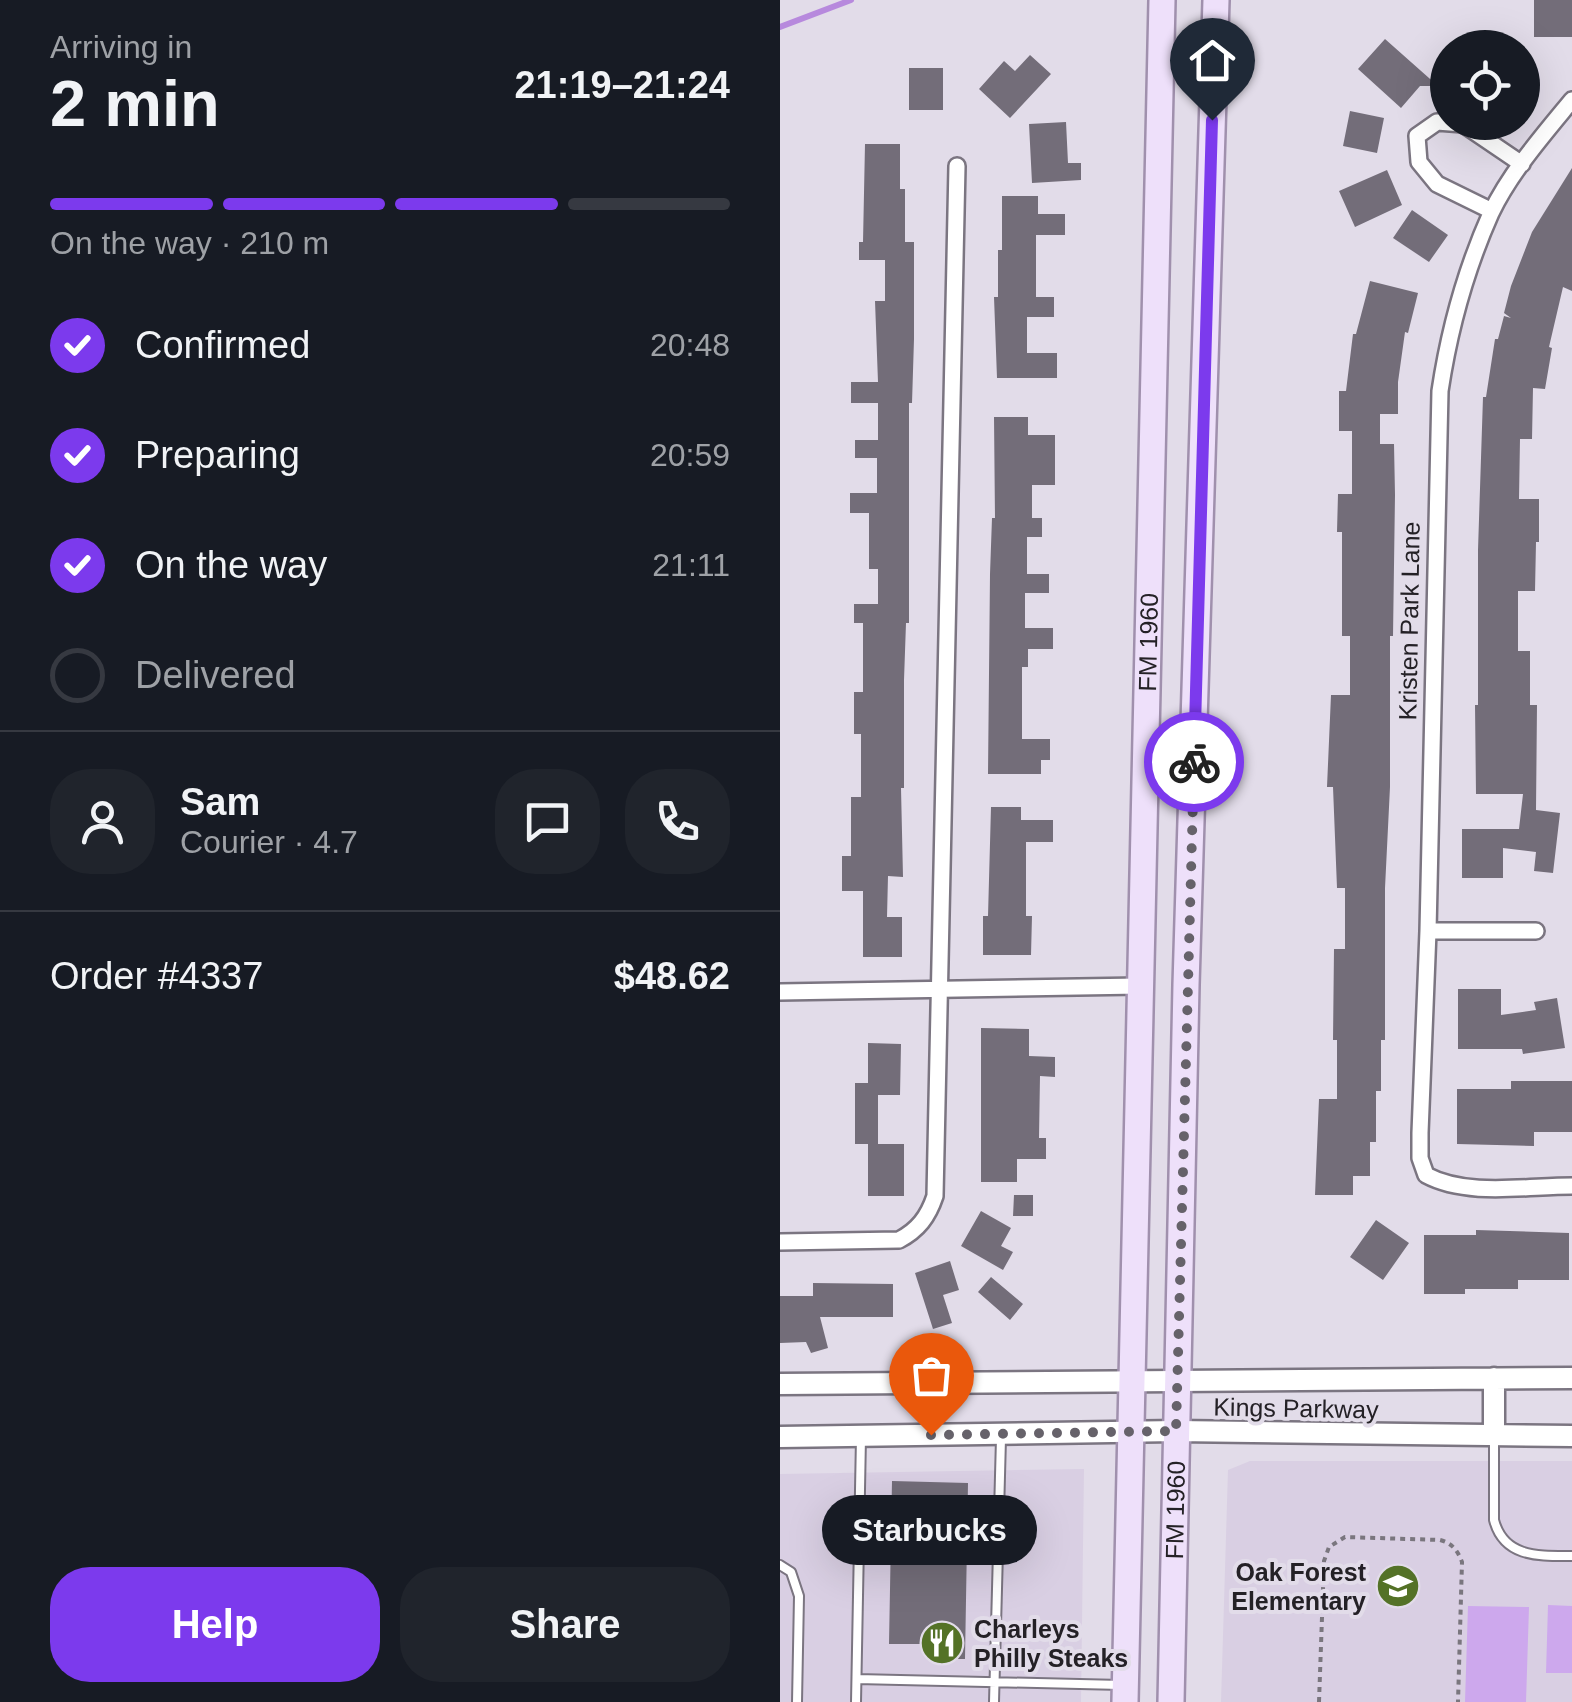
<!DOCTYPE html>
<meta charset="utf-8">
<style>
body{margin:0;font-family:Arial,sans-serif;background:#20242c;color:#f1f3f6;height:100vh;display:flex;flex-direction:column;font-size:38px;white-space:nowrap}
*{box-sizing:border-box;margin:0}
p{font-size:32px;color:#9ea1a6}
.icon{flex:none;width:55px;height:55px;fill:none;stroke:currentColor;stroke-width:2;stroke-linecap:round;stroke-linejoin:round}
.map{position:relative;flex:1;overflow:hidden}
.side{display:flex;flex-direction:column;background:#171b24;width:780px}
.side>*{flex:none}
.buttons{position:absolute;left:650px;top:30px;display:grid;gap:20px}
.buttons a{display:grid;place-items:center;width:110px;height:110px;border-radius:50%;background:#171b24;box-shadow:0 10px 40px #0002;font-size:50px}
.pin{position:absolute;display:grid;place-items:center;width:85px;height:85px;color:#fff;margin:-102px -42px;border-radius:50% 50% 50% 0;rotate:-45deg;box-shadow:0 0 10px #0007}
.pin .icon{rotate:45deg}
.courier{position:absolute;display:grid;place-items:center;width:100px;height:100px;margin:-50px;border:8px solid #7c3aed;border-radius:50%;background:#fff;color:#222;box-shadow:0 2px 12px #0007}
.bubble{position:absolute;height:70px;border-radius:35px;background:#171b24;box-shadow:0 10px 40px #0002;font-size:32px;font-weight:700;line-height:70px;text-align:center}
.headline em{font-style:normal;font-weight:700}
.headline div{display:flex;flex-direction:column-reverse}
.headline{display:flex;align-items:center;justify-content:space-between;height:170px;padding:0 50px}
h1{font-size:65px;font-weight:700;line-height:75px}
.bar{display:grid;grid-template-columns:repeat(4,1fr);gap:15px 10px;align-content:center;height:120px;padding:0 50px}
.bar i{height:12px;border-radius:8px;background:#363941}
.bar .on{background:#7c3aed}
.bar p{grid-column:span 4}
.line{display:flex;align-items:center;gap:25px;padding:0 50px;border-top:2px solid #363941}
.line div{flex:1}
.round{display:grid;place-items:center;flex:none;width:105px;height:105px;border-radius:40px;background:#20242c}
ol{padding:0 50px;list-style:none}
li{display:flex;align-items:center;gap:30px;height:110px}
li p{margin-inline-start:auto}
li .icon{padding:10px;border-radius:50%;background:#7c3aed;color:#fff;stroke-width:4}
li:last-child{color:#9ea1a6}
li i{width:55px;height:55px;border:5px solid #363941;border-radius:50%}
.primary-button{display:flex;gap:20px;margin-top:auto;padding:20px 50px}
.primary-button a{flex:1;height:115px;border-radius:40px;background:#7c3aed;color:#fff;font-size:40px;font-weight:700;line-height:115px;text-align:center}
.primary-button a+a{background:#20242c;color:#f1f3f6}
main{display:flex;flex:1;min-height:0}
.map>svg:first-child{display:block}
.built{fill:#d9cfe3}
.green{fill:#cda8ed}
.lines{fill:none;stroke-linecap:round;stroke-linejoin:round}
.stream{stroke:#b789dd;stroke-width:6}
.building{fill:#736d79}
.service-casing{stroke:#7b7581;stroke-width:12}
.minor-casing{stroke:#7b7581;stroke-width:20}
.tertiary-casing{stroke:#7b7581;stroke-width:25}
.primary-casing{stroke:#a090ad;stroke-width:30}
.path{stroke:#7a767e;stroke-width:4;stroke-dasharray:5 5;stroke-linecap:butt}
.service{stroke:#fff;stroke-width:8}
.minor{stroke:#fff;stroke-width:15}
.tertiary{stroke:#fff;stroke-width:20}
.primary{stroke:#eee0fa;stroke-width:25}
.done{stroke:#66626a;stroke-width:10;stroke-dasharray:0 18}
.route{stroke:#7c3aed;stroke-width:12}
.labels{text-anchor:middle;stroke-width:8;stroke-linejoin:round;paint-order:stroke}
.street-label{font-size:25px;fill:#242126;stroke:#e2dce9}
.poi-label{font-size:25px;font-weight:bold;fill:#242126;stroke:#e2dce9;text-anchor:end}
</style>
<main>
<section class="side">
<div class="headline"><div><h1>2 min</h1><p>Arriving in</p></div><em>21:19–21:24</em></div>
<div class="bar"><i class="on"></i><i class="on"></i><i class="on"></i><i></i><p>On the way · 210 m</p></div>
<ol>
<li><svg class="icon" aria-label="check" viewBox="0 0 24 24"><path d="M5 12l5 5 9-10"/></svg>Confirmed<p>20:48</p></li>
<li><svg class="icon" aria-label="check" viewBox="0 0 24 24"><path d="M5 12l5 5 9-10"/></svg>Preparing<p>20:59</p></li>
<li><svg class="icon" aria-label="check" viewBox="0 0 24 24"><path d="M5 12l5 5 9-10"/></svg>On the way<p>21:11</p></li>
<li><i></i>Delivered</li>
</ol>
<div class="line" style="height:180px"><a class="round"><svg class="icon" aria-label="person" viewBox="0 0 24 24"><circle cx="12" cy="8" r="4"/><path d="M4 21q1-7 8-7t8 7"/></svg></a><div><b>Sam</b><p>Courier · 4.7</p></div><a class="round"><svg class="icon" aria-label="chat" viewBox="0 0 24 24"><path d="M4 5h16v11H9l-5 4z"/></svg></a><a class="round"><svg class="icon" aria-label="phone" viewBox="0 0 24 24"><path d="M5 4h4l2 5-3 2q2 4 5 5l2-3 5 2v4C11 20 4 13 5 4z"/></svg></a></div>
<div class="line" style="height:130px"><div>Order #4337</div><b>$48.62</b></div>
<div class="primary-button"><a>Help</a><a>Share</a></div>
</section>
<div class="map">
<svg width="792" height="1702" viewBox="0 0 792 1702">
<rect width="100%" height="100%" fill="#e2dce9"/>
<path class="built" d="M470,1461H792V1702H441L448,1470Z
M304,1469L301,1702H0V1474Z"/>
<path class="green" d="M768,1605L792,1606V1673H766Z
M688,1606L749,1607L746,1702H685Z"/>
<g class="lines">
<path class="stream" d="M0,27L71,0"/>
</g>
<path class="building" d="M754,0H792V37H754Z
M605,39L658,86H640L621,108L578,69Z
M250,55L271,74L230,118L199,89L224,61L235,71Z
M129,68H163V110H129Z
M570,111L604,118L597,153L563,146Z
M286,122L288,163H301V180L252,183L249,124Z
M85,144H120V189H125V242H134V339L132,403H129V623H126L124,680V788H121L123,877L108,876L107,917H122V957H83V891H62V856H71V797H81V734H74V692H83V623H74V604H98V569H89V513H70V493H97V458H75V440H98V403H71V382H98L95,301H105V260H79V242H83Z
M792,168V291L783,287L769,347L772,348L765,389L753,388L752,439H740L739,499H759V542H756L755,591H738V651H750V705H757L756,810L780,813L773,873L754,871L756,852L723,848V878H682V829H739L743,794H696L695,705H698V550L703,397H706L715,339H718L724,316L731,318L724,313L731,286L752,232Z
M607,170L622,205L575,227L559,191Z
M222,196H258V214H285V235H256V297H274V317H247V353H277V378H217L214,297H218V250H222Z
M632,210L668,235L649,262L613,238Z
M590,281L638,293L628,333L625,332L618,382V414H600V444H614L615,495L613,636H610V787L605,888V1040H601V1091H596V1142H590V1176H573V1195H535L539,1099H557V1040H553L554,949H565V888H557L553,787H547L551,695H570V636H562V532H557L558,494H572V431H559V391H566L573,334H576Z
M214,417H248V435H275V485H252V518H262V537H247V574H269V593H245V628H273V649H248V667H242V739H270V760H261V774H208L210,574L212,518H215Z
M211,807H241V820H273V842H246V916H252L251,955H203V916H208Z
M678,989H721V1015L756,1010L754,1002L777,998L785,1048L743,1054L742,1049H678Z
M201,1028L249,1029V1056L275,1057V1077L260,1076L259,1138H266V1159H237V1182H201Z
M88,1043L121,1044L120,1095H98V1144H75V1083H88Z
M731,1081H792V1132H754V1146L677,1144V1089H731Z
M88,1144H124V1196H88Z
M234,1195H253V1216H233Z
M201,1211L231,1228L221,1246L233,1252L223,1270L181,1246Z
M596,1220L629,1243L603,1280L570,1257Z
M696,1230L789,1233V1280H738V1289H685V1294H644V1235H696Z
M170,1261L179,1290L163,1295L172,1323L153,1329L135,1273Z
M211,1277L243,1304L230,1320L198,1292Z
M33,1283L113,1284V1317H40L48,1348L31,1353L26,1342L0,1343V1296H33Z
M112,1481L188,1483L185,1659H155L143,1644H109Z"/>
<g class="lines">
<g class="service-casing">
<path id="service" d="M714,1436V1520C724,1558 759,1556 792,1556
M0,1565L11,1572L19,1596L17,1702
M77,1679L342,1685
M76,1702L81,1437
M214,1702L221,1438"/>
</g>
<g class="minor-casing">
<path id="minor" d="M792,100C764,134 730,173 711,213C686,269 669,331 660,391L648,931L640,1133V1158L646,1175C687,1197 746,1186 792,1186
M712,211L657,184L639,162L637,136L657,122L683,124L742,164
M648,931H756
M0,992L360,986
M0,1242L119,1240C138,1230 148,1217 155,1196L177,166"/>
</g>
<g class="tertiary-casing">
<path id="tertiary" d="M714,1378V1436
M0,1384L792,1378
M0,1437L396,1431L792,1436"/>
</g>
<g class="primary-casing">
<g id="primary">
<path id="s1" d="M345,1702L382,0"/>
<path id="s2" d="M391,1702L406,985L436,0"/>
</g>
</g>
<path class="path" d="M539,1702L544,1561L549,1547L565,1537L660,1540C672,1543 678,1551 682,1562L678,1702"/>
<use href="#service" class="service"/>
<use href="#minor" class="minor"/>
<use href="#tertiary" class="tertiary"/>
<use href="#primary" class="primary"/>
</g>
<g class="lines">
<path class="done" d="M151,1435L396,1431L414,762"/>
<path class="route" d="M414,762L432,120"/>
</g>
<defs>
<g id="school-disc" transform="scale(2.25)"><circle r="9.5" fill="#547227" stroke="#e2dce9"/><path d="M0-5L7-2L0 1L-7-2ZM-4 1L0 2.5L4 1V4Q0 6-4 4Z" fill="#fff"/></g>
<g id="restaurant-disc" transform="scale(2.25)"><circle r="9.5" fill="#547227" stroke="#e2dce9"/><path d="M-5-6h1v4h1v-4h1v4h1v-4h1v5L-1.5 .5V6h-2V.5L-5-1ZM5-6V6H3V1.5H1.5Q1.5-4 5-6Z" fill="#fff"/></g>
</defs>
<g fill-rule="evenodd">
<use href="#school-disc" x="618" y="1586"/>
<use href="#restaurant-disc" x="162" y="1643"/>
</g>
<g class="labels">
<g class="street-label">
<text transform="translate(629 621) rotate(-89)" y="9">Kristen Park Lane</text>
<text dy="9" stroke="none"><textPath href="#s1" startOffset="1060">FM 1960</textPath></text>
<text transform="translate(516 1408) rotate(1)" y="9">Kings Parkway</text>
<text dy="9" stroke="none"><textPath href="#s2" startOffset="192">FM 1960</textPath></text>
</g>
<g class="poi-label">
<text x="586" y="1581">Oak Forest<tspan x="586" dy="29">Elementary</tspan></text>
<text x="194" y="1638" text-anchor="start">Charleys<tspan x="194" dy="29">Philly Steaks</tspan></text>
</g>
</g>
</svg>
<div class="buttons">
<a><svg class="icon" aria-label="locate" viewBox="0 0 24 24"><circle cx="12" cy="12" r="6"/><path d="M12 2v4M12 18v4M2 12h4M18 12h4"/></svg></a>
</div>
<div class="pin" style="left:151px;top:1435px;background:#ea580c"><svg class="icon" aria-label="bag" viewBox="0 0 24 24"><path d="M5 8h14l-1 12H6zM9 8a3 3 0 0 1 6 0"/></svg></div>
<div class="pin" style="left:432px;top:120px;background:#1f2937"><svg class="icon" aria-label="home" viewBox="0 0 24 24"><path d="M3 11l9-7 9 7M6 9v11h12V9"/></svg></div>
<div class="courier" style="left:414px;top:762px"><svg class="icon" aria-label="bike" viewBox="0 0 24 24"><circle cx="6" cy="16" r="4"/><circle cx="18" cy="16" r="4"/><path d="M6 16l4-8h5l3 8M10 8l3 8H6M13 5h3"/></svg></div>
<div class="bubble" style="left:42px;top:1495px;width:215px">Starbucks</div>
</div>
</main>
